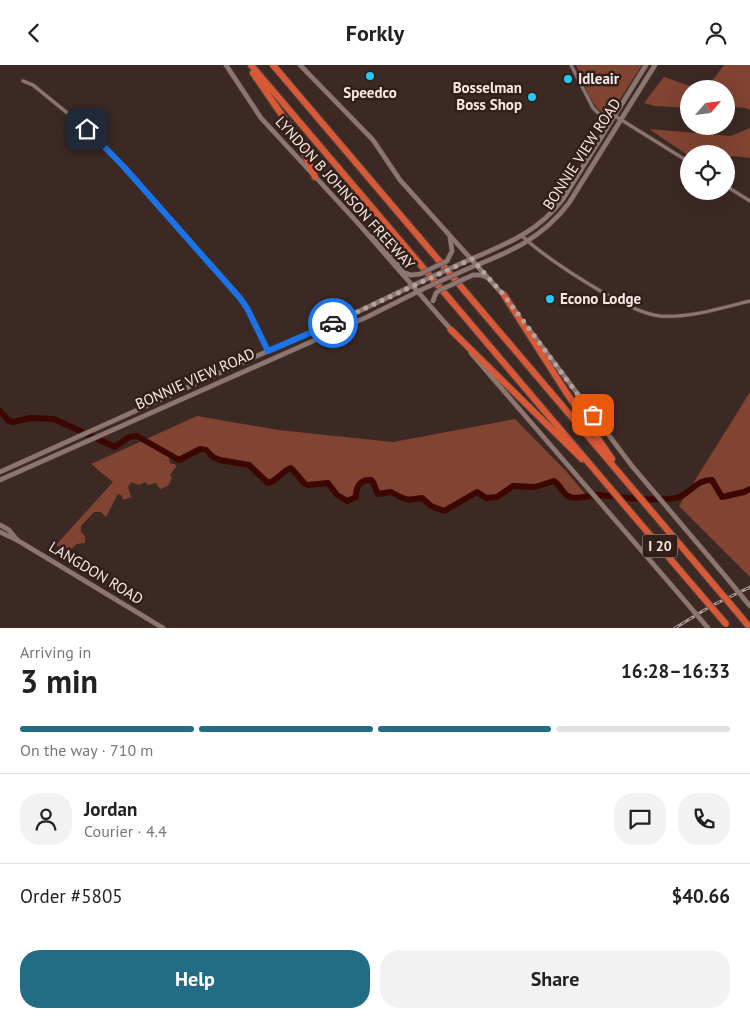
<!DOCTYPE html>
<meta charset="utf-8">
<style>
body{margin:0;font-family:"PT Sans",sans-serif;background:#f2f2f2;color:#222;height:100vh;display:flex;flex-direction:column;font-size:19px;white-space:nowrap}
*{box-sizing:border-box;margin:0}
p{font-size:16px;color:#767676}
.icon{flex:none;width:28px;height:28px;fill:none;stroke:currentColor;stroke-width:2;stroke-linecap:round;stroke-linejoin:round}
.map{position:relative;height:563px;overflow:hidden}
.details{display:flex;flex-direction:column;background:#fff;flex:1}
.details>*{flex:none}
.needle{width:32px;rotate:62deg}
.buttons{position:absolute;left:680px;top:15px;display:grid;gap:10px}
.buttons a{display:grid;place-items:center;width:55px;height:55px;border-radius:50%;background:#fff;box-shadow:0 5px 20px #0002;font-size:25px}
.pin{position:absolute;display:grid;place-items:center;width:42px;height:42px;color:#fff;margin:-21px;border-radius:10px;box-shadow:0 2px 8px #0006}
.courier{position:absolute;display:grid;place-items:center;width:50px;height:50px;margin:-25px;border:4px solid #1a73e8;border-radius:50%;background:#fff;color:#222;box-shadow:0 1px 6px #0007}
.overview em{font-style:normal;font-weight:700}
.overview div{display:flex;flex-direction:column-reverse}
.overview{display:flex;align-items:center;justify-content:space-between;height:85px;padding:0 20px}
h1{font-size:32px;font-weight:700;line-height:38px}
.bar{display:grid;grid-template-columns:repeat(4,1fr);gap:8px 5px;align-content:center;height:60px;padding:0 20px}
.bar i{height:6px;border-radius:4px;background:#e0e0e0}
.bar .current{background:#226d85}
.bar p{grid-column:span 4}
.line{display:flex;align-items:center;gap:12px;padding:0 20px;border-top:1px solid #e0e0e0}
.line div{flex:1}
.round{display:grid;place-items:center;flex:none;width:52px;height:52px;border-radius:20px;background:#f2f2f2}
.cta{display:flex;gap:10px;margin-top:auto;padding:10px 20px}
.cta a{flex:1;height:58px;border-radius:20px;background:#226d85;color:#fff;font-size:20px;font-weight:700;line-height:58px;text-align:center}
.cta a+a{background:#f2f2f2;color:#222}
header{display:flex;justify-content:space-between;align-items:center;height:65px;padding:0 20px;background:#fff;font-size:22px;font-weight:700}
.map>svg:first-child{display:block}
.green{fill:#814332}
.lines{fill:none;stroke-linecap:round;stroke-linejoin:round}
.river{stroke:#3b0700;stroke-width:6}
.minor-casing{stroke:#564541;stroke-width:4.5}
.tertiary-casing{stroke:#564541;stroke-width:5.5}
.secondary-casing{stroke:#564541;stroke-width:5.5}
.motorway-casing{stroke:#564541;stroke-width:8}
.minor{stroke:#8d766f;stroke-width:3}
.tertiary{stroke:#8d766f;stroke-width:4.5}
.secondary{stroke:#8d766f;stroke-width:4.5}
.motorway{stroke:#d95936;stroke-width:6}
.rail-casing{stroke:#ab9a97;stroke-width:3}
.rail{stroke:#321f1a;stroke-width:1;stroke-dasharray:4;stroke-linecap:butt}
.secondary-bridge-casing{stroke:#564541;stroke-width:5.5;stroke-linecap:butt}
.motorway-bridge-casing{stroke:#564541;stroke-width:8;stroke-linecap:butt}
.secondary-bridge{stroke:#8d766f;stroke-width:4.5}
.motorway-bridge{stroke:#d95936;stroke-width:6}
.done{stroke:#b5a5a1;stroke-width:5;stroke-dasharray:0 9}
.route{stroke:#1a73e8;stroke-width:6}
.poi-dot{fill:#22c9fd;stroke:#321f1a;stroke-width:2}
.labels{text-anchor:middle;stroke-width:5;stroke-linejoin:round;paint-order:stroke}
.shield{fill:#321f1a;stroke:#bbaca8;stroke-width:1}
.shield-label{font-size:14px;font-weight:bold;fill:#f6e8e5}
.poi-label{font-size:15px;font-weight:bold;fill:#f6e8e5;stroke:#321f1a;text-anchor:start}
.street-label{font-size:15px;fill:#f6e8e5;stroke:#321f1a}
</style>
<header><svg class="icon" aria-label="back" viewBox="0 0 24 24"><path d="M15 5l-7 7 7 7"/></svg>Forkly<svg class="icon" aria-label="person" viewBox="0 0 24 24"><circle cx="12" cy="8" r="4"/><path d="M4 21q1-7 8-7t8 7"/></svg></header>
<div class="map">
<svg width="750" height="563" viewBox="0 0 750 563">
<rect width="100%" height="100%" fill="#3c2924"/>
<path class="green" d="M576,0H642L608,53L596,42L589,31Z
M724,0H750V45L745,43L726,41V24H689V43L655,41L644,38L664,12L690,21L709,20Z
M750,63V93L733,91L726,93V89H689V91L649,64L731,71Z
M750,327V512L679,441Z
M197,351L278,365L393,377L515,354L566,406L587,431L567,433L561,429L560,424L553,417L545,416L530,422L511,420L501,428L482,433L474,427C459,432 446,452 430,442C427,440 424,435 422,432L407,435L391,425L377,428L373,424L371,415L367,413L361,414L354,425V430L346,435L337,431L326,417H304L301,419L295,408L285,403L271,417H264C260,413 256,406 251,403C243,397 229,399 220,397C211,394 206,388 196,385L180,394L170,391L169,396L171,399H175L176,402L170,410L172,413L168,421L160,424L156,418L148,420L145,417L139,420L131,417L128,422L131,432L123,435L122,431L118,429L106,452L101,447H94L81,461V467L85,471V478L77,479L68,487L56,480L113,417L91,399Z"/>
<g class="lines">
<path class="river" d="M0,346L9,356L13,357L30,353L54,354L115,382L129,372L137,371L179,395L200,384L206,385L213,392L220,395L249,400L268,418C277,416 282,406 291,403L305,419L308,420L328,418L337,430L347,436L356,432C356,422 360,414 371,415C375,418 375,424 378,429L391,427C405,435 407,436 422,433L431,441L444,446L477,427L486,433L497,432L513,421L535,422L554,416C561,420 562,429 570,432C578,435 589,430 597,430C619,431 641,436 663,434C668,434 674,434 679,432C691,427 698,414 712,415L722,432L744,427L750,424"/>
<g class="minor-casing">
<path id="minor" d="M571,0L593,43L609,58
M23,16L33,20L87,64L106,83L240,233L247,243L268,286
M615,51L689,97
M726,121L750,136
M522,171C547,194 627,248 660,251C690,253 721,243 750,236"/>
</g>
<g class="tertiary-casing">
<path id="tertiary" d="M0,460L9,465L17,475L163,563"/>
</g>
<g class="secondary-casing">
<path id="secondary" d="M226,0L261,53L357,157L453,267
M300,0L373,75L400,115L506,233
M372,172L405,208L411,210
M450,172L452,186
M462,198C501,181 537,169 563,134L646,0
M467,204C508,188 542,174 569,138L655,0
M473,210H481L488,213
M528,263L632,401L721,506
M471,288L673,522
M0,407L268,286L349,251L418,218
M0,415L367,252L423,224
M0,467L17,475"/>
</g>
<g class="motorway-casing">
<path id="motorway" d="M251,0L689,516
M273,0L704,508
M253,8L297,72L315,112
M504,230L566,327L612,394
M451,265L582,394
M742,553L750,563"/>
</g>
<use href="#minor" class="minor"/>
<use href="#tertiary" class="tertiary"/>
<use href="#secondary" class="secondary"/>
<use href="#motorway" class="motorway"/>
<g class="rail-casing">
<path id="rail" d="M675,563L711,541L750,522"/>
</g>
<use href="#rail" class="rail"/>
<g class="secondary-bridge-casing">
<path id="secondary-bridge" d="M411,210L420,209L447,196L452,186
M418,218L462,198
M423,224L467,204
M433,236L436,228L440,225L473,210
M721,506L750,541
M673,522L708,563"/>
</g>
<g class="motorway-bridge-casing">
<path id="motorway-bridge" d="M704,508L742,553
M689,516L726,559"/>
</g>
<use href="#secondary-bridge" class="secondary-bridge"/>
<use href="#motorway-bridge" class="motorway-bridge"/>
</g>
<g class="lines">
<path class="done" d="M333,258L472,194L504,230L593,350"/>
<path class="route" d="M87,64L125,103L240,233L247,243L268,286L333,258"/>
</g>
<g class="poi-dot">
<circle cx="370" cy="11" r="5"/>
<circle cx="568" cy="14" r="5"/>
<circle cx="532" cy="32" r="5"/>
<circle cx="550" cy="234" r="5"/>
</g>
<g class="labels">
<rect class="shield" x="642.5" y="469.5" width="35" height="23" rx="4"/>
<g class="shield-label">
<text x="660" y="486">I 20</text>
</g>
<g class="poi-label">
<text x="578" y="19">Idleair</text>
<text x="522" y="28" text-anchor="end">Bosselman<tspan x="522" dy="17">Boss Shop</tspan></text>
<text x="370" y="33" text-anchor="middle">Speedco</text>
<text x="560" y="239">Econo Lodge</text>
</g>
<g class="street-label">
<text transform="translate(582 89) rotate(-57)" y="5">BONNIE VIEW ROAD</text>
<text transform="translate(345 128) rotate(48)" y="5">LYNDON B JOHNSON FREEWAY</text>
<text transform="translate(195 314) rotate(-24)" y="5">BONNIE VIEW ROAD</text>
<text transform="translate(96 508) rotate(31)" y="5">LANGDON ROAD</text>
</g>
</g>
</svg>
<div class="buttons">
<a><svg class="needle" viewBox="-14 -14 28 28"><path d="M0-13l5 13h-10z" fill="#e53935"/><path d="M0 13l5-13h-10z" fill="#767676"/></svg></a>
<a><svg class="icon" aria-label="locate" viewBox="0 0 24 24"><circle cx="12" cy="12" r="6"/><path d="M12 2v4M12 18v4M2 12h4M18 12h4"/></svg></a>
</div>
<div class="pin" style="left:593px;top:350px;background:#ea580c"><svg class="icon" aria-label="bag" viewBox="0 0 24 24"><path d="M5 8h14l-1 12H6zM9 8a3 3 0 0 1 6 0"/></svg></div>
<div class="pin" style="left:87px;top:64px;background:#1f2937"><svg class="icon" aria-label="home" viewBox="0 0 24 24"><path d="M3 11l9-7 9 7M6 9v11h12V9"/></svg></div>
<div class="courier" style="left:333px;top:258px"><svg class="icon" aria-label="car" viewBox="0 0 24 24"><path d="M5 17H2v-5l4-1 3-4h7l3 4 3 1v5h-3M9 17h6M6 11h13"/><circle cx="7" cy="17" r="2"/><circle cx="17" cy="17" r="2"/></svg></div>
</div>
<section class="details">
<div class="overview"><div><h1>3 min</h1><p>Arriving in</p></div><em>16:28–16:33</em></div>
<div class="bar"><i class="current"></i><i class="current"></i><i class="current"></i><i></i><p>On the way · 710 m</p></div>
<div class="line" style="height:90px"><a class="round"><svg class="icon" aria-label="person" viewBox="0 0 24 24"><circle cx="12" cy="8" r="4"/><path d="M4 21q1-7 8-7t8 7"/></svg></a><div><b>Jordan</b><p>Courier · 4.4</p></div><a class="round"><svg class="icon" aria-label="chat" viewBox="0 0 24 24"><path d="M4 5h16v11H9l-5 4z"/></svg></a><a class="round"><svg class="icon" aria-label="phone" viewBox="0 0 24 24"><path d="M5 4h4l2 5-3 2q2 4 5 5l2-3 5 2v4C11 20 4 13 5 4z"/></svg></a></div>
<div class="line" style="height:65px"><div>Order #5805</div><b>$40.66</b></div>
<div class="cta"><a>Help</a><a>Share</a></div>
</section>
